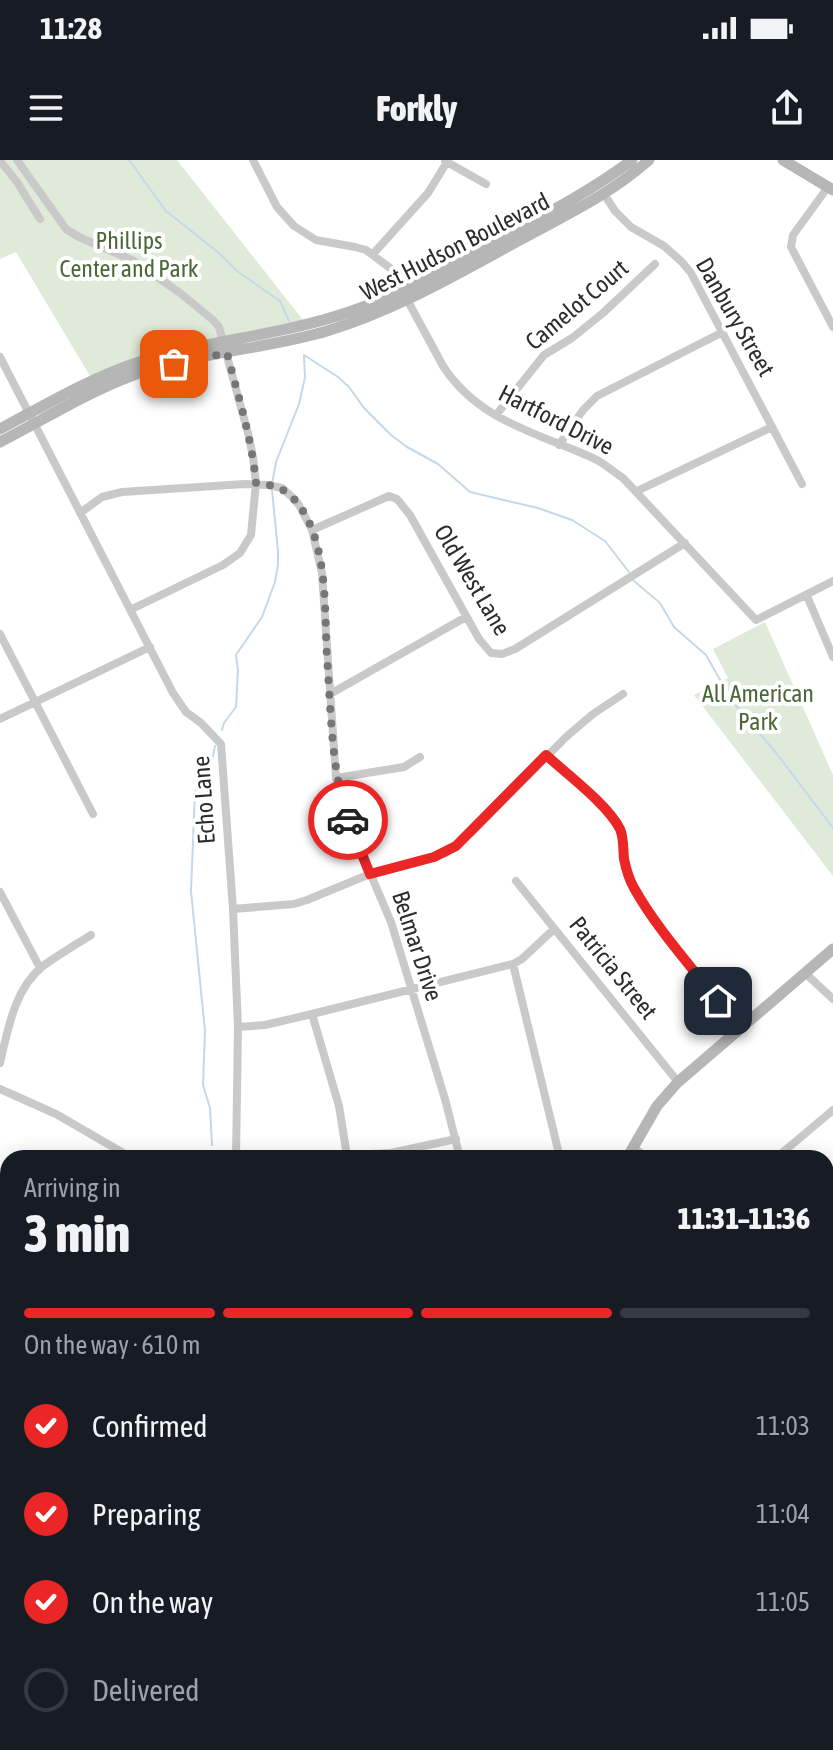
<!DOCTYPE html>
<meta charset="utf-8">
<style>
body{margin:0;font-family:"Asap Condensed",sans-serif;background:#20242c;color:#f1f3f6;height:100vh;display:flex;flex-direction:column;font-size:30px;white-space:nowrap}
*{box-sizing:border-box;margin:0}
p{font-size:26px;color:#9ea1a6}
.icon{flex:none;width:44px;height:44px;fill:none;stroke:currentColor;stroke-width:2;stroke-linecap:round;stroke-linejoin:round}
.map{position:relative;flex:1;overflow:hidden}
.panel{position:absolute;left:0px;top:990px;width:834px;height:600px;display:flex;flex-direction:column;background:#171b24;border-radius:24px 24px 0 0;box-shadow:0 4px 20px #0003}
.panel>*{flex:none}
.pin{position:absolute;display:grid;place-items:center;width:68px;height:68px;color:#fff;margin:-34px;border-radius:16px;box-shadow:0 4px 12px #0006}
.courier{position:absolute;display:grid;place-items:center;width:80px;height:80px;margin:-40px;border:6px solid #ea2726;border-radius:50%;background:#fff;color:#222;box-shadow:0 2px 10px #0007}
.head em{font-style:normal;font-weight:800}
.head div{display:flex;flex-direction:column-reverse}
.head{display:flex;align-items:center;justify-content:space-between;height:136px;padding:0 24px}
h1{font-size:52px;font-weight:800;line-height:60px}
.bar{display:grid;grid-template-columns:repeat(4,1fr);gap:12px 8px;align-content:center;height:96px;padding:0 24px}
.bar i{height:10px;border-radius:6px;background:#363941}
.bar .on{background:#ea2726}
.bar p{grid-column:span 4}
ol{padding:0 24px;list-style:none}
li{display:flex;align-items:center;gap:24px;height:88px}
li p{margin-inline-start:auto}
li .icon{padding:8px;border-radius:50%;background:#ea2726;color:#fff;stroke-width:4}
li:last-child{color:#9ea1a6}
li i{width:44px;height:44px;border:4px solid #363941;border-radius:50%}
.status{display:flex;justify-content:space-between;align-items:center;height:56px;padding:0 40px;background:#171b24;direction:ltr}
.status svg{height:22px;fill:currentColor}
header{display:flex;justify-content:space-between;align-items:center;height:104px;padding:0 24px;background:#171b24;font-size:36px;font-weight:800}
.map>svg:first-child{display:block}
.green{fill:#e0ead8}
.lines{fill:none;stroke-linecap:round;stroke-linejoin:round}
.stream{stroke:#c3d9eb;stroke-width:2}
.street{stroke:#c9c9c9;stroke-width:8}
.secondary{stroke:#b6b6b6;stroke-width:11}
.done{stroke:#767676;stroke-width:8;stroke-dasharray:0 14.4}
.route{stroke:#ea2726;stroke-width:10}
.labels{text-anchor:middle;stroke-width:8;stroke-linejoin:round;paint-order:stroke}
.park-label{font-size:24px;fill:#4b6838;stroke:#fff}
.street-label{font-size:24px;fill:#2c2c2c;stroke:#fff}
</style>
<div class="status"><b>11:28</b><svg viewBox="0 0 49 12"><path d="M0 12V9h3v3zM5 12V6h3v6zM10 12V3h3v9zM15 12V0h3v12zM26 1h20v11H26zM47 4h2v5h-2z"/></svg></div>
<header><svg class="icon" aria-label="menu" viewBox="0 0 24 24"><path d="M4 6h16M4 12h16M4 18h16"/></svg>Forkly<svg class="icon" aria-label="share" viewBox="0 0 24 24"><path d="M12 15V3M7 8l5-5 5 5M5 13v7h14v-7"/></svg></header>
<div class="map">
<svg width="833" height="1590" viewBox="0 0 833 1590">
<rect width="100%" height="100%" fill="#fff"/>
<path class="green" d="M0,0H177L303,160L157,191L129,200L90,216L16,92L0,99Z
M765,462L833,615V716L694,535L728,518L713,489Z"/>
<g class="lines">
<path class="stream" d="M129,0L166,51L219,93L237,111L280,141L289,161
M304,195L338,217L349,227L364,248L391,275L407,287L438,304L470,332L538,348L572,360L605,381L629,412
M272,324L276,302L299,244L305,217L304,196
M634,421L660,443L674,467L706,495L728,534L737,547L777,594L833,668
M222,570L224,563L236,547L238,510L236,495L262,457L275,422L278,405V391L272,330
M212,985L210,948L203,925L205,871L191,731L195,632L204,615L211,606L215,586
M169,1582L177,1590"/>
<path class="street" d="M17,0L66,69L79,77L134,101L180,133L213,160L219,167L248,273L253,297L256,323L251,375L240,393L223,405L130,450
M253,0L277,47L294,66L316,80L355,87L366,90L390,108L443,206C480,263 540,273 597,300C606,305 614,312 623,318L756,460L833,421
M0,1L17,22L40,59
M445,1L486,24
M828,27L793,75L791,87L833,167
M604,34L615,51L631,67L664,86L682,102L691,113L802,324
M373,94L428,33L447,2
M0,197L173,533L186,552L201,563L221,584L233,749L238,867L236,998
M496,255L544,195L572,178L603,153L655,104
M559,285L583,250L597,236L723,172
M637,331L772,267
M80,353L102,337L122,332L245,324L268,325L282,328L292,337L299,345L312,370L322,413L336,618L350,666L391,762L445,939L460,998
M312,370L389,336L397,339L410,355L479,479L491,493L502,494L515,489L685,383
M807,436L833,497
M0,474L93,654
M330,534L466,457
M0,559L150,487
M546,595C568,615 608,644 620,670C625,680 623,691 625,701C626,711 630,721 635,730C663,780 705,823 740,869
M336,618L404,607L420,597
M516,721L678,922
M0,732L40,808
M233,749L294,744L307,740L370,714L446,693L472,672L566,577L593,554L623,534
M513,804L560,998
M805,813L833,839
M312,854L339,946L347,996
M238,867L265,865L312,854L513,804L522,799L554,769
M0,903C8,870 14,829 43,806C58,795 75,785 91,775
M0,929L56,954L132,998
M634,988L648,998
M289,998L391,993L456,979
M776,998L833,950
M0,1084L8,1078
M826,1233L833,1231
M0,1528L8,1526
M826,1576L833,1573
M124,1582V1590
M284,1582L287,1590
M528,1582L580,1584L607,1590
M478,1590V1582
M639,1590L640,1582
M780,1590L807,1582"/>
<path class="secondary" d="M783,0L833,30
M0,269C45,245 94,216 142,201C210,180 282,175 349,152C397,136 442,110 486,86C536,59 587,34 632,0
M0,282C43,260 86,233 131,216C194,192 263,190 327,171C396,150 457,114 520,80C564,56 611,34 649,0
M627,998L657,946L678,922L833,789
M579,1590L580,1582"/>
</g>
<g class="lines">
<path class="done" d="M174,204L227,193C238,236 252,279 256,323C271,325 283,327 294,339C329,378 324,448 327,497C331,552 331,608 348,660"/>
<path class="route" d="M348,660L370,714L434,697L456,686L546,595C568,615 607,644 620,669C624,678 623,689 624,699C626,709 629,719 634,728C657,769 690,805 718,841"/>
</g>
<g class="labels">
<g class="park-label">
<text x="129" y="89">Phillips<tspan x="129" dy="28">Center and Park</tspan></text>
<text x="758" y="542">All American<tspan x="758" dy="28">Park</tspan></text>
</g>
<g class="street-label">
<text transform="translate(455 87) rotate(-27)" y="8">West Hudson Boulevard</text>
<text transform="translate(577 145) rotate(-40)" y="8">Camelot Court</text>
<text transform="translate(735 157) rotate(60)" y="8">Danbury Street</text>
<text transform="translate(556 260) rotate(27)" y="8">Hartford Drive</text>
<text transform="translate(472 420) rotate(59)" y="8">Old West Lane</text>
<text transform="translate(204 640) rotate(-94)" y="8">Echo Lane</text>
<text transform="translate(417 786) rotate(72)" y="8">Belmar Drive</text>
<text transform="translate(613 808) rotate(51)" y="8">Patricia Street</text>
</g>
</g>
</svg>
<div class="pin" style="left:174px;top:204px;background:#ea580c"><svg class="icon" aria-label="bag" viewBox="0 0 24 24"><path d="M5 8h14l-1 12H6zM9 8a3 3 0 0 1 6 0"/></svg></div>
<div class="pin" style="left:718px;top:841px;background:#1f2937"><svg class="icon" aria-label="home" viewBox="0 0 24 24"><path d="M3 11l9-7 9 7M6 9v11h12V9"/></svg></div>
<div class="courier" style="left:348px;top:660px"><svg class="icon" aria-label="car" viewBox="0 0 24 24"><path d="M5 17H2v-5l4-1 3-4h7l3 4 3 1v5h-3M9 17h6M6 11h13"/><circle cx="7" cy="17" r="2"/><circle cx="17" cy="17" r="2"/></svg></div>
<section class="panel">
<div class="head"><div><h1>3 min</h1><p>Arriving in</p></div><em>11:31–11:36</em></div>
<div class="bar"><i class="on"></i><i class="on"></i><i class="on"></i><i></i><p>On the way · 610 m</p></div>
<ol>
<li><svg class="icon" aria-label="check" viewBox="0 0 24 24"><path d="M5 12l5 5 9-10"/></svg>Confirmed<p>11:03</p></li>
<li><svg class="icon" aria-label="check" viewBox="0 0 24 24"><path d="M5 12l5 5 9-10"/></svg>Preparing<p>11:04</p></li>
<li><svg class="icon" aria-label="check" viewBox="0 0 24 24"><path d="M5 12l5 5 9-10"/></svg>On the way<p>11:05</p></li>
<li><i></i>Delivered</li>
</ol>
</section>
</div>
